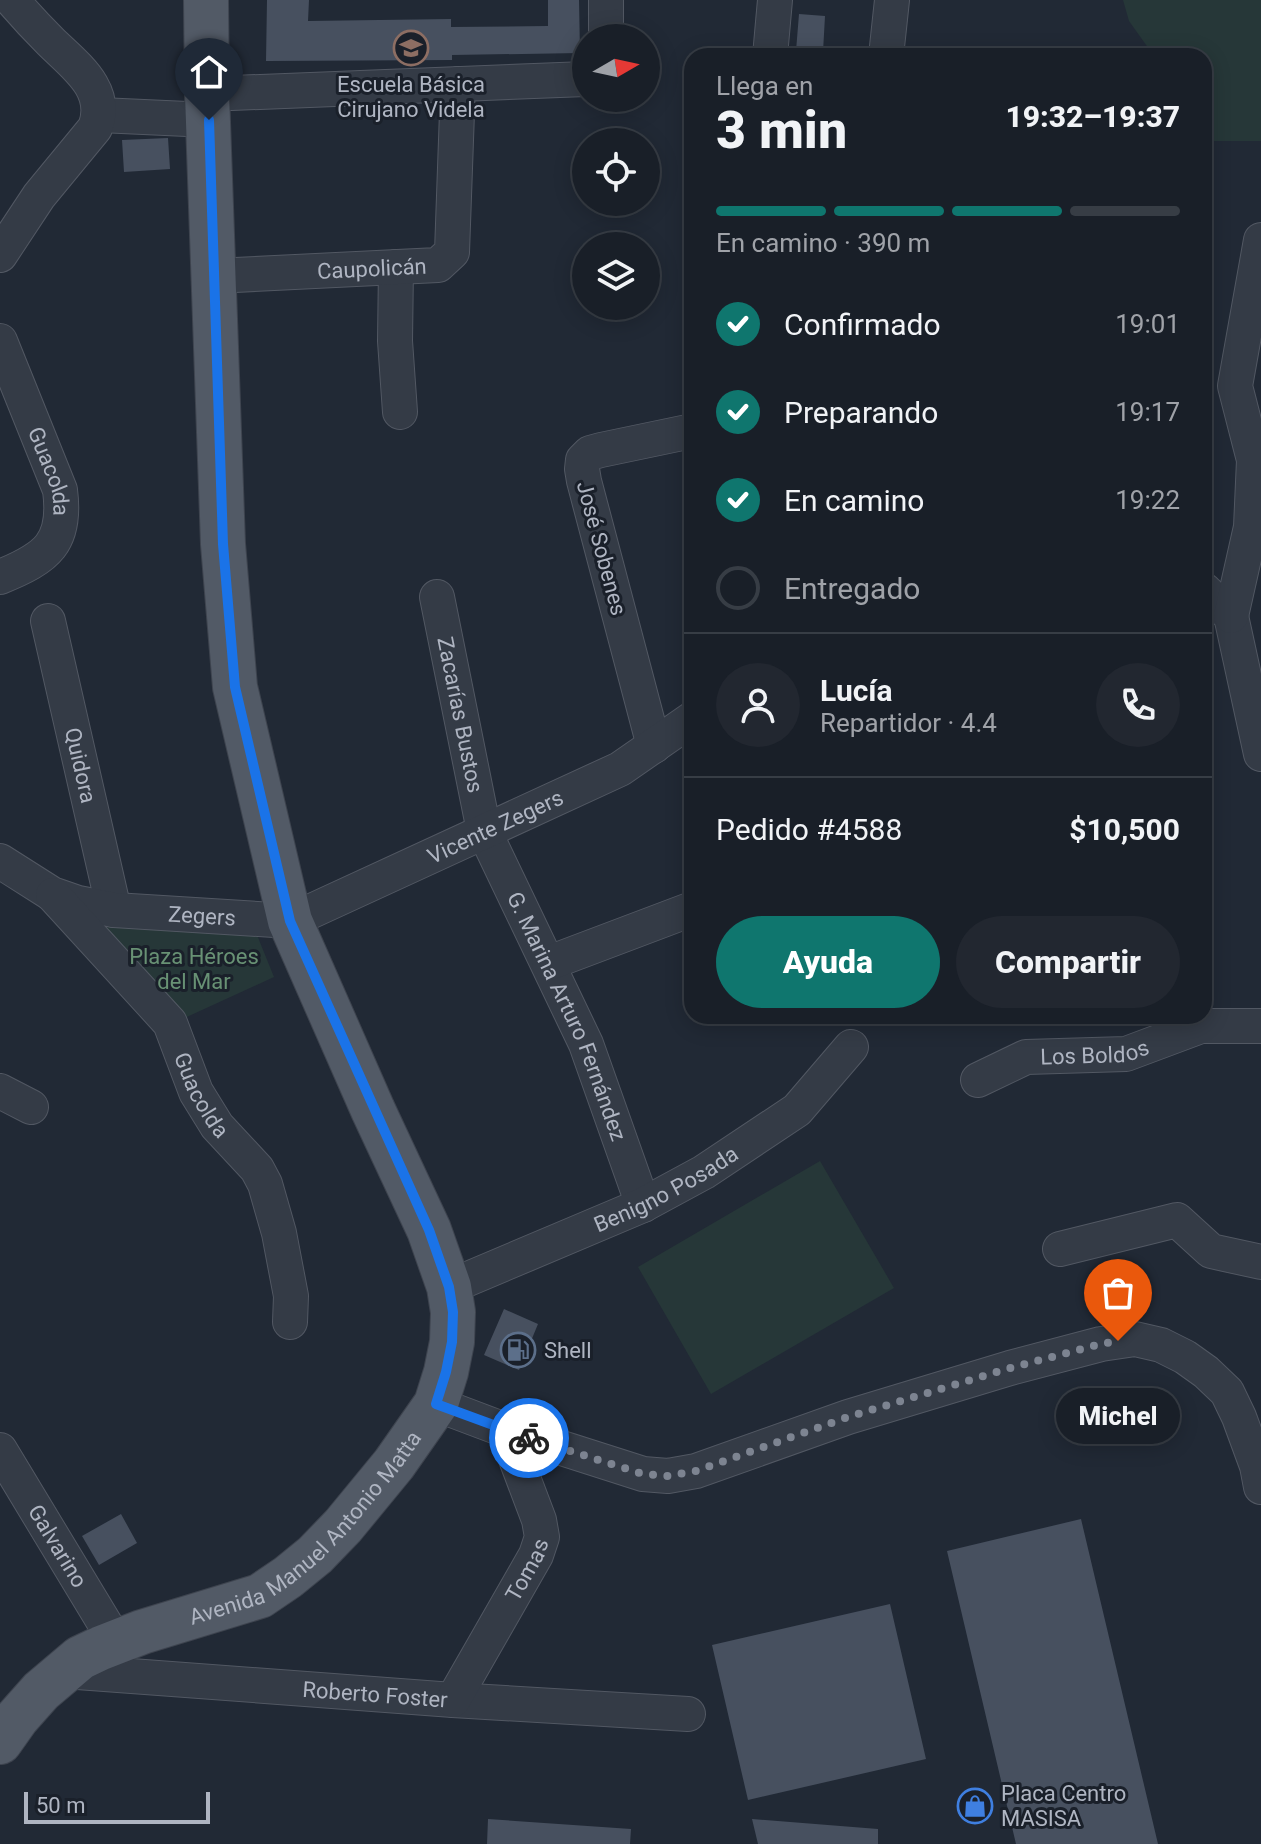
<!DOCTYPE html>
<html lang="es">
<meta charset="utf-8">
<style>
body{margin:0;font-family:Roboto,sans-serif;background:#222730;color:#f1f3f6;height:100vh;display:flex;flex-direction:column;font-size:30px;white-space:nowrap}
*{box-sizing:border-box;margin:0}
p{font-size:26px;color:#9fa2a8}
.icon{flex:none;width:44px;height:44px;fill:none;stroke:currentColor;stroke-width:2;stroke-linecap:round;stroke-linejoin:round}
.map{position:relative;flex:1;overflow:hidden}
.details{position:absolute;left:684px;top:48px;width:528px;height:976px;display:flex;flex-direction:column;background:#191f28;border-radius:24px;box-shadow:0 4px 20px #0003,0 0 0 2px #373d45}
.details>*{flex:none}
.needle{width:52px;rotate:81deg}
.tools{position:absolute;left:572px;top:24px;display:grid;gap:16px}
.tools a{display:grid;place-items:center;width:88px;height:88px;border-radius:50%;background:#191f28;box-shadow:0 4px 20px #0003,0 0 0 2px #373d45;font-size:40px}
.scale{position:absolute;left:24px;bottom:20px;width:186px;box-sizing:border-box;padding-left:8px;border:4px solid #afb5c2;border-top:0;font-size:22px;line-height:28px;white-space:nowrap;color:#afb5c2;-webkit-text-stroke:6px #1a202a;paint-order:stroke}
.pin{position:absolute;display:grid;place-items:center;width:68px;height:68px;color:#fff;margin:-82px -34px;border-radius:50% 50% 50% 0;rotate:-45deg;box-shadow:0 0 8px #0007}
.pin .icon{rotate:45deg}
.courier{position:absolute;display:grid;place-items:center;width:80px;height:80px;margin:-40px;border:6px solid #1a73e8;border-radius:50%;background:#fff;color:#222;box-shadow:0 2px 10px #0007}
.bubble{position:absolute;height:56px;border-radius:28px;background:#191f28;box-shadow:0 4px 20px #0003,0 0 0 2px #373d45;font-size:26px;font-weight:800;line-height:56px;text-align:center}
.summary em{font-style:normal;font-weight:800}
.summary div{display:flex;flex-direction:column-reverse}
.summary{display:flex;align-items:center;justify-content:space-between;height:136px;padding:0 32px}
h1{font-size:52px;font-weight:800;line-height:60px}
.bar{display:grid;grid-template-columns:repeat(4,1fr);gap:12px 8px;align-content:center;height:96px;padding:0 32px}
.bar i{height:10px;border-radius:6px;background:#373d45}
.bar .selected{background:#0f766e}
.bar p{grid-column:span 4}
.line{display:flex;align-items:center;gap:20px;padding:0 32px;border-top:2px solid #373d45}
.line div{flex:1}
.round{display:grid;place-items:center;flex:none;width:84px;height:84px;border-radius:42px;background:#222730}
ol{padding:0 32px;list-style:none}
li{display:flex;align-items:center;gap:24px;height:88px}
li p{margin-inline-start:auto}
li .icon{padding:8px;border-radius:50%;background:#0f766e;color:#fff;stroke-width:4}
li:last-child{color:#9fa2a8}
li i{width:44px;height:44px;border:4px solid #373d45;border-radius:50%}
.primary-button{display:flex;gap:16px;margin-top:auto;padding:16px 32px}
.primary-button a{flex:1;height:92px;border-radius:48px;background:#0f766e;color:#fff;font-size:32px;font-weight:800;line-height:92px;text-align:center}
.primary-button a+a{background:#222730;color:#f1f3f6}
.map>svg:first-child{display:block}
.green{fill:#263738}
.building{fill:#47505f}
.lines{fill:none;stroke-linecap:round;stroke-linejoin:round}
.minor-casing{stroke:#525863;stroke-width:36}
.major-casing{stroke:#3e444f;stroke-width:46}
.minor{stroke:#343b46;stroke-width:34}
.major{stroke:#525a66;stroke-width:44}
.done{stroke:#7d8491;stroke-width:8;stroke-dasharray:0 14.4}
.route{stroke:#1a73e8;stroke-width:10}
.labels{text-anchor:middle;stroke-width:6;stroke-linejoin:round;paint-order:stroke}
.poi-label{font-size:22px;fill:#afb5c2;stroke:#1a202a;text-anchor:start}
.street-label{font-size:22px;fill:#afb5c2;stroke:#1a202a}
.park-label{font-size:22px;fill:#689174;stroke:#1a202a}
</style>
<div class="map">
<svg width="1261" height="1844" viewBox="0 0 1261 1844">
<rect width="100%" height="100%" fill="#212935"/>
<path class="green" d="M1123,0H1261V141H1214L1204,126V56H1154L1129,21Z
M87,916L255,930L274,977L178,1021Z
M820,1161L894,1288L711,1394L638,1267Z"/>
<path class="building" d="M267,0H309L308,21L451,19V27L548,26V0H579L580,53L452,55V60L266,61Z
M799,14L825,16L823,52L796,51Z
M168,138L170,169L124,172L122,140Z
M504,1309L538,1324L519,1370L484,1355Z
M121,1514L137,1543L99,1565L82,1536Z
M1081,1519L1158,1844H1016L947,1551Z
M890,1604L926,1759L748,1800L712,1645Z
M488,1819L631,1829L630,1844H487Z
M752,1819L878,1829V1844H758Z"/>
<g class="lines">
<g class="minor-casing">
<g id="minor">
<path d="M606,38V0"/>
<path d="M770,56L775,0"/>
<path d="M886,56L892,0"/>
<path d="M207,94L586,79"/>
<path d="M100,115L209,120"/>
<path d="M0,255L39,196L95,128C110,89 74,65 50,41C37,28 24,14 12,0"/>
<path d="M396,267L395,341L400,412"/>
<path id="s1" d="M214,276L438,265L452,252L458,84"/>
<path id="s2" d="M0,341L60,490C67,543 47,558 0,577"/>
<path d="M1204,590L1231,616L1261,754"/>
<path id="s3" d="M437,597L484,831L586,1044L643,1205"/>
<path d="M1231,616L1251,527L1254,460L1235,386L1261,240"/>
<path id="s4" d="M48,621L114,910"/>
<path d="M654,746L584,481L582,469L583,460L590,453L601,450L692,431"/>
<path id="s5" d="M0,861L52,894L78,903L114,910L290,921L620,769L692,719"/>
<path id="s6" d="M53,895L170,1023L196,1092L217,1126L257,1169L265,1184L279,1233L291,1296L290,1322"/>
<path d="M549,963L692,909"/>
<path id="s7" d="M978,1080L1026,1057L1126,1054L1201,1026H1261"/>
<path d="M0,1091L31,1107"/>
<path d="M1060,1249L1177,1220L1211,1251L1261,1262"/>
<path id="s8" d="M449,1287L643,1205L704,1172L797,1110L851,1047"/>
<path d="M436,1404L505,1430L643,1474L668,1476L696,1471L848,1417L1010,1368L1101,1344L1135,1339L1161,1345L1185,1357L1206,1372L1227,1392L1239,1417L1257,1466L1261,1487"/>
<path id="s9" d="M0,1450L116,1642"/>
<path id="s10" d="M64,1671L453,1700L688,1714"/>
<path id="s11" d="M453,1700L536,1555L542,1537L539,1520L505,1430"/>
</g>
</g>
<g class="major-casing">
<g id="major">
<path id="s12" d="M0,1742L17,1718L41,1691L80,1658L101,1648L142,1632L260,1596L288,1577L315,1555L343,1526L394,1464L436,1404L446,1372L452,1342L453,1312L449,1287L429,1230L373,1110L290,921L235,687L223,544L207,94L206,0"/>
</g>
</g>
<use href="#minor" class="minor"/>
<use href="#major" class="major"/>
</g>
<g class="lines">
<path class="done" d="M529,1438L643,1474L668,1476L696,1471L848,1417L1010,1368L1101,1344L1118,1341"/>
<path class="route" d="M209,120L223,544L235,687L290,921L429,1230L449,1287L453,1312L452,1342L446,1372L436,1404L529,1438"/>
</g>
<defs>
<g id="school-ring" transform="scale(1.8)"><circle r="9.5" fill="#1a202a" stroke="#8d6e63" stroke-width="1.5"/><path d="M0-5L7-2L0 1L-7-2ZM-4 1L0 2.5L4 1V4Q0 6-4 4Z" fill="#8d6e63"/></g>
<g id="fuel-ring" transform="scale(1.8)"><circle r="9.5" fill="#1a202a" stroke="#5c6f8a" stroke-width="1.5"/><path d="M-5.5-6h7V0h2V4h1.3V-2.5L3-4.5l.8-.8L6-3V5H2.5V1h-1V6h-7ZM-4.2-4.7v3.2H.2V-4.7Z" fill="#5c6f8a"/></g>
<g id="shop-ring" transform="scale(1.8)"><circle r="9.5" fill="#1a202a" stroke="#3f7fe0" stroke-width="1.5"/><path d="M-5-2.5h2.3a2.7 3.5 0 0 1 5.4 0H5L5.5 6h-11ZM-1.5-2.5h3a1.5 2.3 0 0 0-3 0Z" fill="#3f7fe0"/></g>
</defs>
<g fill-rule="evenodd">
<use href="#school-ring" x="411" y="48"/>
<use href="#fuel-ring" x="518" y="1350"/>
<use href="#shop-ring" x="975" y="1806"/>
</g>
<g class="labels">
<g class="poi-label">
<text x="411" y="92" text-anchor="middle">Escuela Básica<tspan x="411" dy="25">Cirujano Videla</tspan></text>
<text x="544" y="1358">Shell</text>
<text x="1001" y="1801">Placa Centro<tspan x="1001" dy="25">MASISA</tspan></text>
</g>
<g class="street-label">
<text dy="8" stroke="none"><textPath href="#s1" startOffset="158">Caupolicán</textPath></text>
<text dy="8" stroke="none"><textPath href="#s2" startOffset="140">Guacolda</textPath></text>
<text transform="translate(602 548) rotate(75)" y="8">José Sobenes</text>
<text dy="8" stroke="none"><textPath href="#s3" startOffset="120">Zacarías Bustos</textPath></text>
<text dy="8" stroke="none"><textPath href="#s4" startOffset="148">Quidora</textPath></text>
<text dy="8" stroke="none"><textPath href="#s5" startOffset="528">Vicente Zegers</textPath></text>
<text dy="8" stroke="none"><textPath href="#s5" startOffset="214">Zegers</textPath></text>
<text dy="8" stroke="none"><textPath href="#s3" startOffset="442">G. Marina Arturo Fernández</textPath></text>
<text dy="8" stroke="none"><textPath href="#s7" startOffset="122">Los Boldos</textPath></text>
<text dy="8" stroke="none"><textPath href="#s6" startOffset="252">Guacolda</textPath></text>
<text dy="8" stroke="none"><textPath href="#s8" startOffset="238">Benigno Posada</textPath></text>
<text dy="8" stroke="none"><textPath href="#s12" startOffset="384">Avenida Manuel Antonio Matta</textPath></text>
<text dy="8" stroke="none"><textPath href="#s9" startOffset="112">Galvarino</textPath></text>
<text dy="8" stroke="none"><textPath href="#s11" startOffset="150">Tomas</textPath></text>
<text dy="8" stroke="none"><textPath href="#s10" startOffset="312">Roberto Foster</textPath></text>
</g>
<g class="park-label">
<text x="194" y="964">Plaza Héroes<tspan x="194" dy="25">del Mar</tspan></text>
</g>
</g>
</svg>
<div class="tools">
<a><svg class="needle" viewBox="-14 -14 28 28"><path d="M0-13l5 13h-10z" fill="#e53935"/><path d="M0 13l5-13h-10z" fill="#9fa2a8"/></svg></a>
<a><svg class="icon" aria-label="locate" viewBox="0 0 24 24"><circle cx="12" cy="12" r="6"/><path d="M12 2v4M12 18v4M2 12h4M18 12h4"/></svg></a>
<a><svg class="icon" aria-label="layers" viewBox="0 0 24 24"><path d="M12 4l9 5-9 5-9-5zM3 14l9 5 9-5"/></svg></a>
</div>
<div class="scale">50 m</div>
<div class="pin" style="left:1118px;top:1341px;background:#ea580c"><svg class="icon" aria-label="bag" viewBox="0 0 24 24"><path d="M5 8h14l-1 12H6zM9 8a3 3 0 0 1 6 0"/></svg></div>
<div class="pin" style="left:209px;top:120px;background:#1f2937"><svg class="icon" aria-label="home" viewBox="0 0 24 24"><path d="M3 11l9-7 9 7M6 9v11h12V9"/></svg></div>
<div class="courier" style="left:529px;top:1438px"><svg class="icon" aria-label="bike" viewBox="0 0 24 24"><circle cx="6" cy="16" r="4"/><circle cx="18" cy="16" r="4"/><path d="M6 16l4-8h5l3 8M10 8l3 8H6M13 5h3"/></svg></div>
<div class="bubble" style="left:1056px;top:1388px;width:124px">Michel</div>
<section class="details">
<div class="summary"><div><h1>3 min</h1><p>Llega en</p></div><em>19:32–19:37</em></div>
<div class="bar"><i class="selected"></i><i class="selected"></i><i class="selected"></i><i></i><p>En camino · 390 m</p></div>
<ol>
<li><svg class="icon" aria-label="check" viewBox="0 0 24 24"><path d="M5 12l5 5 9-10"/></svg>Confirmado<p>19:01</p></li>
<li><svg class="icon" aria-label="check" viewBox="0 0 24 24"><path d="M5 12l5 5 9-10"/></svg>Preparando<p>19:17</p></li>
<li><svg class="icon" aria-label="check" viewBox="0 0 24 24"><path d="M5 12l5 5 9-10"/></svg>En camino<p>19:22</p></li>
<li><i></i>Entregado</li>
</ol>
<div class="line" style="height:144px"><a class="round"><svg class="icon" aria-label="person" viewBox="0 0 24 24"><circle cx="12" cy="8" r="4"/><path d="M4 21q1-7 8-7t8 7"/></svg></a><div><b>Lucía</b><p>Repartidor · 4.4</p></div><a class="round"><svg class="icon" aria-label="phone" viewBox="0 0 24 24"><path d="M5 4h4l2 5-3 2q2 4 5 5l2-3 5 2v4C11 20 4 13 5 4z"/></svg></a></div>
<div class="line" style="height:104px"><div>Pedido #4588</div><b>$10,500</b></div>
<div class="primary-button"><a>Ayuda</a><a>Compartir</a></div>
</section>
</div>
